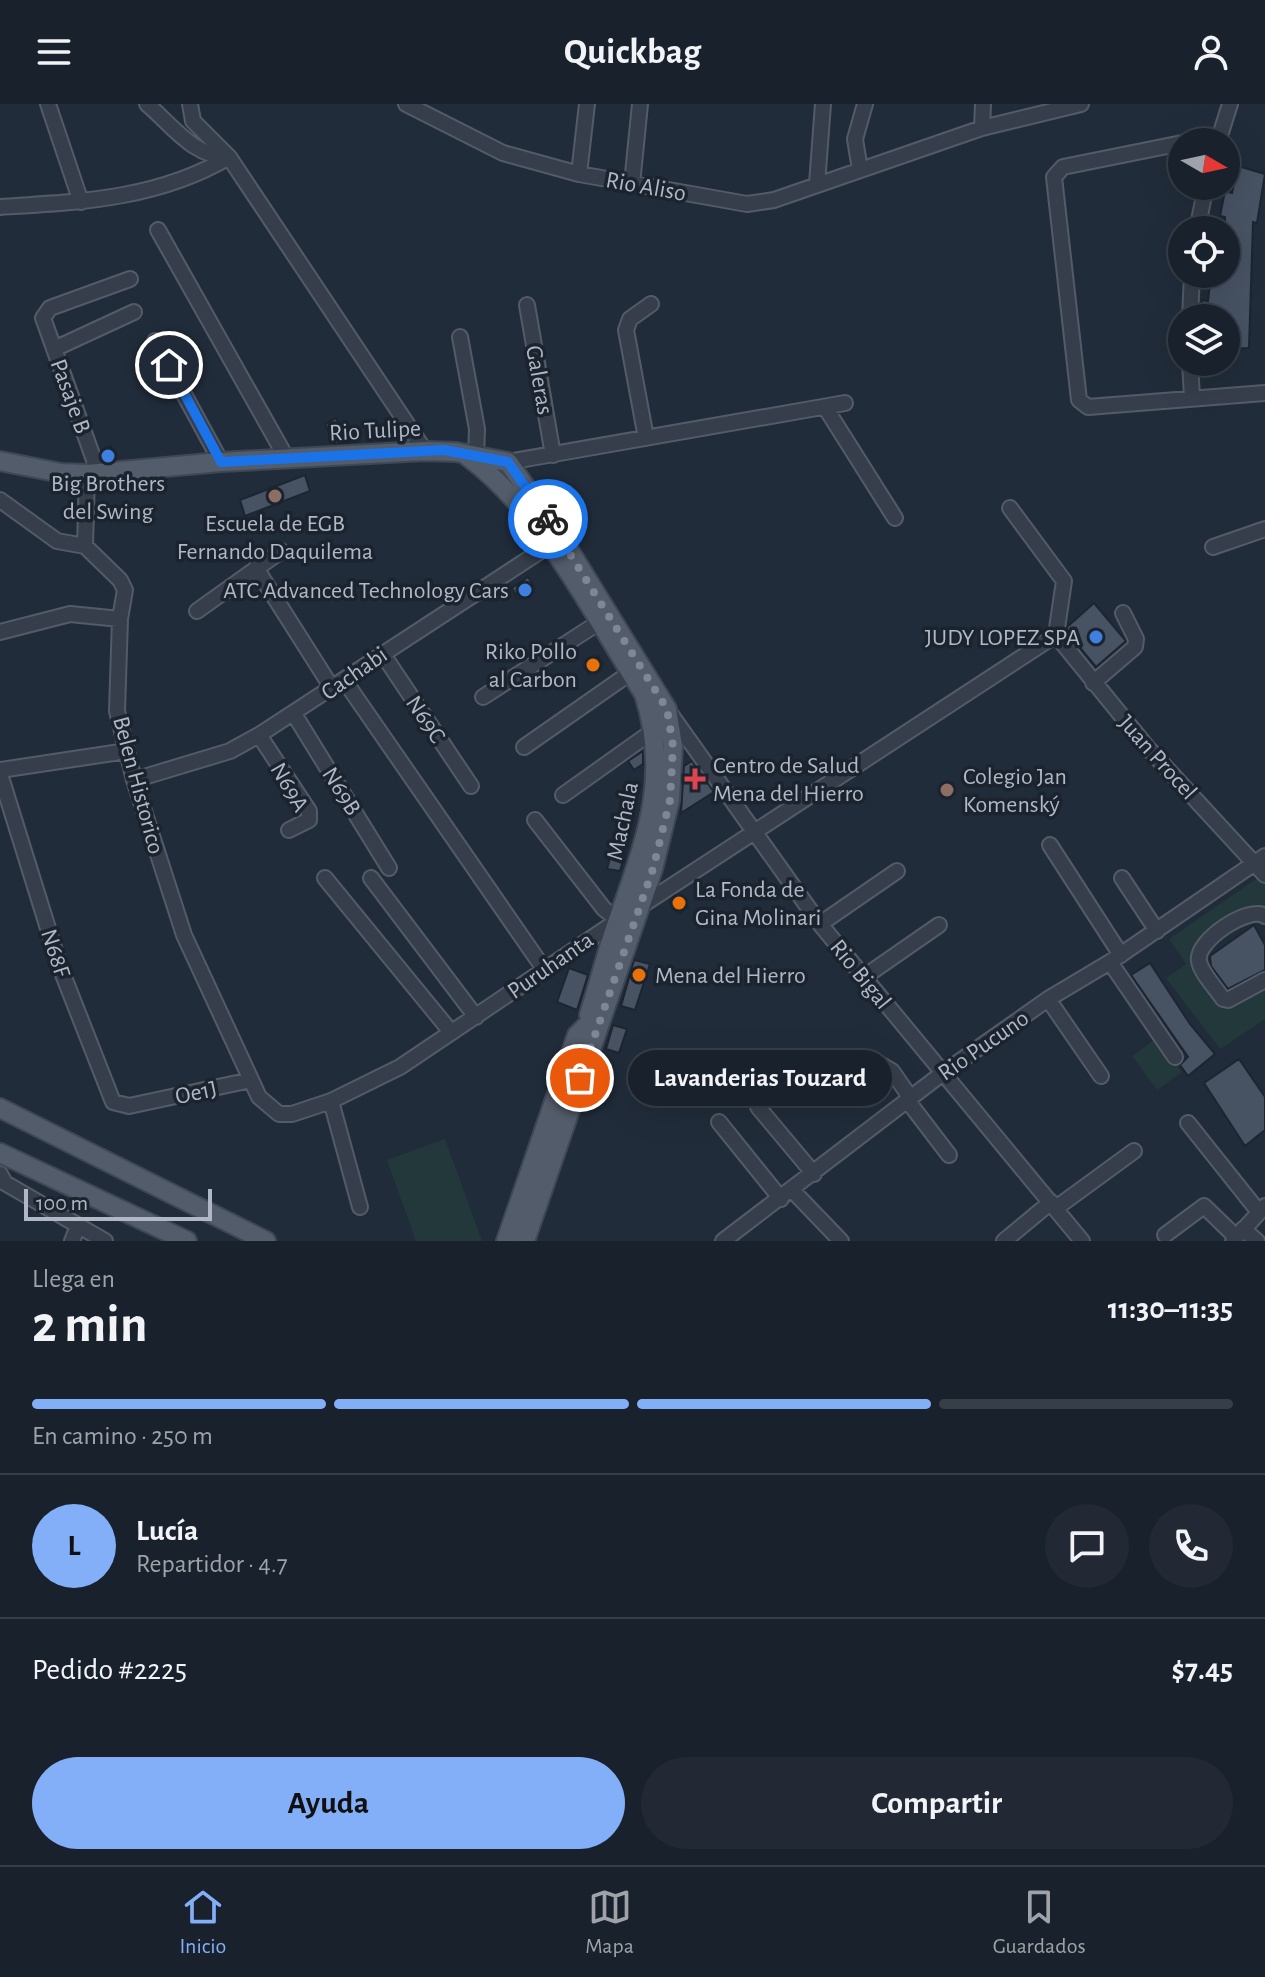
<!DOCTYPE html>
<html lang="es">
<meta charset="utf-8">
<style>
body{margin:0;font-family:"Alegreya Sans",sans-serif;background:#222934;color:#f1f3f6;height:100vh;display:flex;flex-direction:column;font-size:30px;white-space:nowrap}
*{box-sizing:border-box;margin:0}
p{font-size:26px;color:#9fa3a9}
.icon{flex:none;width:44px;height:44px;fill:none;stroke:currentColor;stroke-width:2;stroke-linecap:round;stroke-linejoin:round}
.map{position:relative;height:1137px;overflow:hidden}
.details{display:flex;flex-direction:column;background:#19212c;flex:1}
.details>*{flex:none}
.needle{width:52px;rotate:99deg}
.controls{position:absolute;left:1168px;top:24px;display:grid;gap:16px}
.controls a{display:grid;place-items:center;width:72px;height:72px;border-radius:50%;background:#19212c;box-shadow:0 8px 32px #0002,0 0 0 2px #373e48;font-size:40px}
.scale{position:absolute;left:24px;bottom:20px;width:188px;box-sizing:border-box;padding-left:8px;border:4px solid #b0b8c6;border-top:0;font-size:22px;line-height:28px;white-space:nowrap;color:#b0b8c6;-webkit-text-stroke:6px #1b232f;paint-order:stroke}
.pin{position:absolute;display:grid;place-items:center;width:68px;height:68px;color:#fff;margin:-34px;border:4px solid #fff;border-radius:50%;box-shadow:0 2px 8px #0007}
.courier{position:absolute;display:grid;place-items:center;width:80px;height:80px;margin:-40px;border:6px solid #1a73e8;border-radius:50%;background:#fff;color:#222;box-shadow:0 2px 10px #0007}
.bubble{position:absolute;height:56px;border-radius:28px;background:#19212c;box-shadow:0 8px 32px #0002,0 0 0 2px #373e48;font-size:26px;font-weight:700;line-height:56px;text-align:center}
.headline em{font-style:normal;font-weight:700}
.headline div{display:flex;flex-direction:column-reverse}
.headline{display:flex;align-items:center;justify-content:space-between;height:136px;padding:0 32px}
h1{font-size:52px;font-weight:700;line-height:60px}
.bar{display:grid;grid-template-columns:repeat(4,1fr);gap:12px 8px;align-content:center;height:96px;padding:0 32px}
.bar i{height:10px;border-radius:6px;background:#373e48}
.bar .active{background:#83aff8}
.bar p{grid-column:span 4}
.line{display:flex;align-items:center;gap:20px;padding:0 32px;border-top:2px solid #373e48}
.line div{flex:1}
.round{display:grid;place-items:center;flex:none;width:84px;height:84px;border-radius:42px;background:#222934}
.action{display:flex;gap:16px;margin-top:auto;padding:16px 32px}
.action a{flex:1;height:92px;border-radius:48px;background:#83aff8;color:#111;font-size:32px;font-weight:700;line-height:92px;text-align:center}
.action a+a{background:#222934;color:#f1f3f6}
header{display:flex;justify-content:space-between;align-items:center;height:104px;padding:0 32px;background:#19212c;font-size:36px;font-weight:700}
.menu{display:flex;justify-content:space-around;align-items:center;height:112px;border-top:2px solid #373e48;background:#19212c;font-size:22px;color:#9fa3a9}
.menu a{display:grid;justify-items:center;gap:4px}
.menu .active{color:#83aff8}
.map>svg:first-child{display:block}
.green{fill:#23383b}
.building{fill:#475263;stroke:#1c2531;stroke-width:2}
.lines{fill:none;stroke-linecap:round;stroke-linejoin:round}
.minor-casing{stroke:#535b68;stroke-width:18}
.major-casing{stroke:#3e4753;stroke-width:22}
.minor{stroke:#353e4a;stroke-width:14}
.major{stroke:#535c6a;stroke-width:18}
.done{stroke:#7e8795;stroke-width:8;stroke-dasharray:0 14.4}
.route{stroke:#1a73e8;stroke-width:10}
.shop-dot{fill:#3f7fe0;stroke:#1b232f;stroke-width:3}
.education-dot{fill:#8d6e63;stroke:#1b232f;stroke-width:3}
.food-dot{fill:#e8710a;stroke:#1b232f;stroke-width:3}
.health-dot{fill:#e0444e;stroke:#1b232f;stroke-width:3}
.labels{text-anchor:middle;stroke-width:7;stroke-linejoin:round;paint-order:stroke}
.street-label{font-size:24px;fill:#b0b8c6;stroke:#1b232f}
.poi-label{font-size:24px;fill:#b0b8c6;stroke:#1b232f;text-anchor:start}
</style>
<header><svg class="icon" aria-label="menu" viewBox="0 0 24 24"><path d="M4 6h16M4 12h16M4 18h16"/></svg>Quickbag<svg class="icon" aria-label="person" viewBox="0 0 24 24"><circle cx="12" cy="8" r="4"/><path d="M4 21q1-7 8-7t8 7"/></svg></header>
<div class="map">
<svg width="1265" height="1137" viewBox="0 0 1265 1137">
<rect width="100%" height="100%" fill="#212c3a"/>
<path class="green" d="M1259,773L1265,781V809L1204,842L1198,863L1226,904L1265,883V915L1220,945L1166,874L1186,860L1169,835Z
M1157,934L1182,968L1157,986L1132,952Z
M445,1035L482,1137H416L387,1056Z"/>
<path class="building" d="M1238,62L1265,70L1257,119L1253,118L1249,244L1226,245V214H1202V196L1208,197L1211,170H1226L1225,113L1220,112L1225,87L1232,89Z
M336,314L349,339L335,340L325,320Z
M111,342L116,355L105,356L101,346Z
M305,371L310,387L245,412L240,396Z
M552,381L559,392L548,395L541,384Z
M528,473L535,484L518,495L512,484Z
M1094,499L1126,537L1096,563L1067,528V523Z
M598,552L603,560L589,570L584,562Z
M643,647V660L634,666L628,657Z
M692,657L714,688L681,709L684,662Z
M625,749L620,767L607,765L610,754Z
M678,790L688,803L680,809L670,796Z
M1254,821L1265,841V866L1228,885L1211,862L1210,852Z
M634,856L650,860L635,906L621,902Z
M1150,859L1190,920L1215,950L1188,972L1180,961L1188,953L1131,871Z
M569,864L588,871L577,906L557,898Z
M613,921L627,925L619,949L606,945Z
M1239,955L1265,993V1026L1245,1042L1204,979Z"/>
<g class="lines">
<g class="minor-casing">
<path id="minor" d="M48,0L81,98
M147,0C172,21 193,53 229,53
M190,0L193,17L229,53L425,347
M406,0L503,49L579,70L747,100L774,96L982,24L1081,0
M982,24L983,0
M1189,38L1219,32
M1218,38L1230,0
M1182,39L1063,63L1054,73L1079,296L1088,303L1265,289
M860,66L855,35L865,0
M579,70L587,0
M632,80L640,0
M817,80L823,0
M0,103C81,98 158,95 229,53
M158,126L287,355
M1197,126L1206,82
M527,201L553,351
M1190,214L1192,170
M460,233L477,325L476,352
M155,237L221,358
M54,245L134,208
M1190,258L1192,293
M825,303L895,414
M646,334L626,226L630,215L651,200
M508,358L845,299
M99,370L43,214L50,204L130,175
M0,396L57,437L85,442L120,476L125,486L120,515L117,607L134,676L184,831L259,993L279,1010H292L331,997L400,963L620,815
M1010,404L1064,477L1056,531
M85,442L87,370
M1213,443L1265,425
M256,464L332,584
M197,507L281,447
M0,528L70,510L120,515
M1056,531L1147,643L1265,771
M382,549L471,682
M344,576L544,865
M1093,579L1135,543L1136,535L1123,509
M483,593L598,519
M669,608L820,820L1082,1137
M294,610L389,764
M259,631L309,707V716L289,726
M524,643L630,569
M0,666L127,647
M0,670L60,863L113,998L129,1002L251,976
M134,676L230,647L259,631L559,435
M563,691L653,627
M535,716L604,805L618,816
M1050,741L1121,851
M325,774L451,928
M371,774L476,913
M1122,774L1157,827
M641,802L1056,531
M1265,812C1249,801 1195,837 1199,857C1201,869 1216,884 1223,895L1228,896L1265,876
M820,820L897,767
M1110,858L1175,953
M864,873L939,821
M1048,895L1101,972
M837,986L862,963L878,959L892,967L910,993
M907,996L949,1051
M331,997L360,1103
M758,1003L814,1070
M719,1018L781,1095
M1188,1019L1258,1107
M0,1070L5,1079L105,1137
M792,1086L841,1137
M1056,1104L1134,1047
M1243,1125L1257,1137
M1165,1131L1204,1102L1236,1133
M72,1137L78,1122
M723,1137L943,969L1048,895L1110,858L1265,752
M1004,1137L1051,1098
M1233,1137L1265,1102"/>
</g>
<g class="major-casing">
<path id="major" d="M467,352C545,410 592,509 644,590C671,675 645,737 618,816C607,847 599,879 589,911
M0,357L61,369L87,370L221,358L425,347L456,348L508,358L561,433L667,605L673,642L670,696L653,765L525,1137
M0,1004L266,1137
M0,1049L187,1137
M506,1137L577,931L585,923L596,926"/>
</g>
<use href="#minor" class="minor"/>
<use href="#major" class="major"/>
</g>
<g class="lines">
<path class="done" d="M548,415L667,605L673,642L670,696L653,765L580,974"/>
<path class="route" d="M169,261L221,358L444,346L508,358L548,415"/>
</g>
<g class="shop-dot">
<circle cx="108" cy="352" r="8"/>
<circle cx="525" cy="486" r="8"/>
<circle cx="1096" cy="533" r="8"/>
</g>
<g class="education-dot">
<circle cx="275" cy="392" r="8"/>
<circle cx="947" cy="686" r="8"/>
</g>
<g class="food-dot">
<circle cx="593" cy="561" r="8"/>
<circle cx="679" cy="799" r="8"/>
<circle cx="639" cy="871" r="8"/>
</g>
<path class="health-dot" d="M691 663h8v8h8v8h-8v8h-8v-8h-8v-8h8z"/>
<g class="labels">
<g class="street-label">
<text transform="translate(646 82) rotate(10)" y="8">Rio Aliso</text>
<text transform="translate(540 276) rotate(80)" y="8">Galeras</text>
<text transform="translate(71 292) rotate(70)" y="8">Pasaje B</text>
<text transform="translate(375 326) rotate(-3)" y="8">Rio Tulipe</text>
<text transform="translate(354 569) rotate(-35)" y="8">Cachabi</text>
<text transform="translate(426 615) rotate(56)" y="8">N69C</text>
<text transform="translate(1158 653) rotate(48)" y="8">Juan Procel</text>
<text transform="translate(139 681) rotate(75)" y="8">Belen Historico</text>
<text transform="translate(290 683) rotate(60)" y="8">N69A</text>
<text transform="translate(342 687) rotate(58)" y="8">N69B</text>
<text transform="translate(622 717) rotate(-78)" y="8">Machala</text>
<text transform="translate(56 849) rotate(72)" y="8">N68F</text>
<text transform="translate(550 861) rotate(-35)" y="8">Puruhanta</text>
<text transform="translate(861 870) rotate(51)" y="8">Rio Bigal</text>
<text transform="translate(983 941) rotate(-35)" y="8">Rio Pucuno</text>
<text transform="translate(196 988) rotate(-12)" y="8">Oe1J</text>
</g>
<g class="poi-label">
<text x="108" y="387" text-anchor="middle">Big Brothers<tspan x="108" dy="28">del Swing</tspan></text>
<text x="275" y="427" text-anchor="middle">Escuela de EGB<tspan x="275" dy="28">Fernando Daquilema</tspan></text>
<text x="509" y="494" text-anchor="end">ATC Advanced Technology Cars</text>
<text x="1080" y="541" text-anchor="end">JUDY LOPEZ SPA</text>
<text x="577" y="555" text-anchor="end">Riko Pollo<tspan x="577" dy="28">al Carbon</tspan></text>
<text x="713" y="669">Centro de Salud<tspan x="713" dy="28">Mena del Hierro</tspan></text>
<text x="963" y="680">Colegio Jan<tspan x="963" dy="28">Komenský</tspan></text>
<text x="695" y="793">La Fonda de<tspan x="695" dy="28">Gina Molinari</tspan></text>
<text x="655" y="879">Mena del Hierro</text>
</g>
</g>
</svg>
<div class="controls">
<a><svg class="needle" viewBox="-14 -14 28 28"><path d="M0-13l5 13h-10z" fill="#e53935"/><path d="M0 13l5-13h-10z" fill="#9fa3a9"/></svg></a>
<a><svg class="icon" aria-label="locate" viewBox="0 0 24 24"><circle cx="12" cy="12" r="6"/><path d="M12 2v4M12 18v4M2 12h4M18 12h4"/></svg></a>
<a><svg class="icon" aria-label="layers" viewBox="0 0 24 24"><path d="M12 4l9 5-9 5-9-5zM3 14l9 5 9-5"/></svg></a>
</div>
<div class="scale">100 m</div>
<div class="pin" style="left:580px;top:974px;background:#ea580c"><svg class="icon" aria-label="bag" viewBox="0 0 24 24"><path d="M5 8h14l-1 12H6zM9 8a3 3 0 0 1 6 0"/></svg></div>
<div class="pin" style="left:169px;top:261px;background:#1f2937"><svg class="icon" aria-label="home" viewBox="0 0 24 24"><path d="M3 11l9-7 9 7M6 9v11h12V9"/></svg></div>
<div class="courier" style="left:548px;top:415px"><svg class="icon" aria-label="bike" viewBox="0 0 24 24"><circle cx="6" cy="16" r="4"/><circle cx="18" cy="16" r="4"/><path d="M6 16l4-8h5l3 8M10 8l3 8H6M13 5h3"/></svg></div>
<div class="bubble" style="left:628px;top:946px;width:264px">Lavanderias Touzard</div>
</div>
<section class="details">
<div class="headline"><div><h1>2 min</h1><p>Llega en</p></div><em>11:30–11:35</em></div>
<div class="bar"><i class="active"></i><i class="active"></i><i class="active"></i><i></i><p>En camino · 250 m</p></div>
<div class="line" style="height:144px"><b class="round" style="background:#83aff8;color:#111">L</b><div><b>Lucía</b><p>Repartidor · 4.7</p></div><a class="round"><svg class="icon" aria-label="chat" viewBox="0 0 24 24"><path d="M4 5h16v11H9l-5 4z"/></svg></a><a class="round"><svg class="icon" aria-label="phone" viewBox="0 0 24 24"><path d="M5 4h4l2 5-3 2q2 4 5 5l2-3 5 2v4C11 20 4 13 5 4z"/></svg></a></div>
<div class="line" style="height:104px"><div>Pedido #2225</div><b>$7.45</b></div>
<div class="action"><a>Ayuda</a><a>Compartir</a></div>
</section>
<nav class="menu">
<a class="active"><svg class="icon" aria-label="home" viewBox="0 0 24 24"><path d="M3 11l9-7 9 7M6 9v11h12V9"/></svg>Inicio</a>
<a><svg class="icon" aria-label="map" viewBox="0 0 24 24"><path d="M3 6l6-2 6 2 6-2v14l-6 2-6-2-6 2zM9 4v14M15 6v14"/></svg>Mapa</a>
<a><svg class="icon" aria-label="saved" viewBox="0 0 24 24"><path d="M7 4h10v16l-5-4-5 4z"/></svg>Guardados</a>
</nav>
